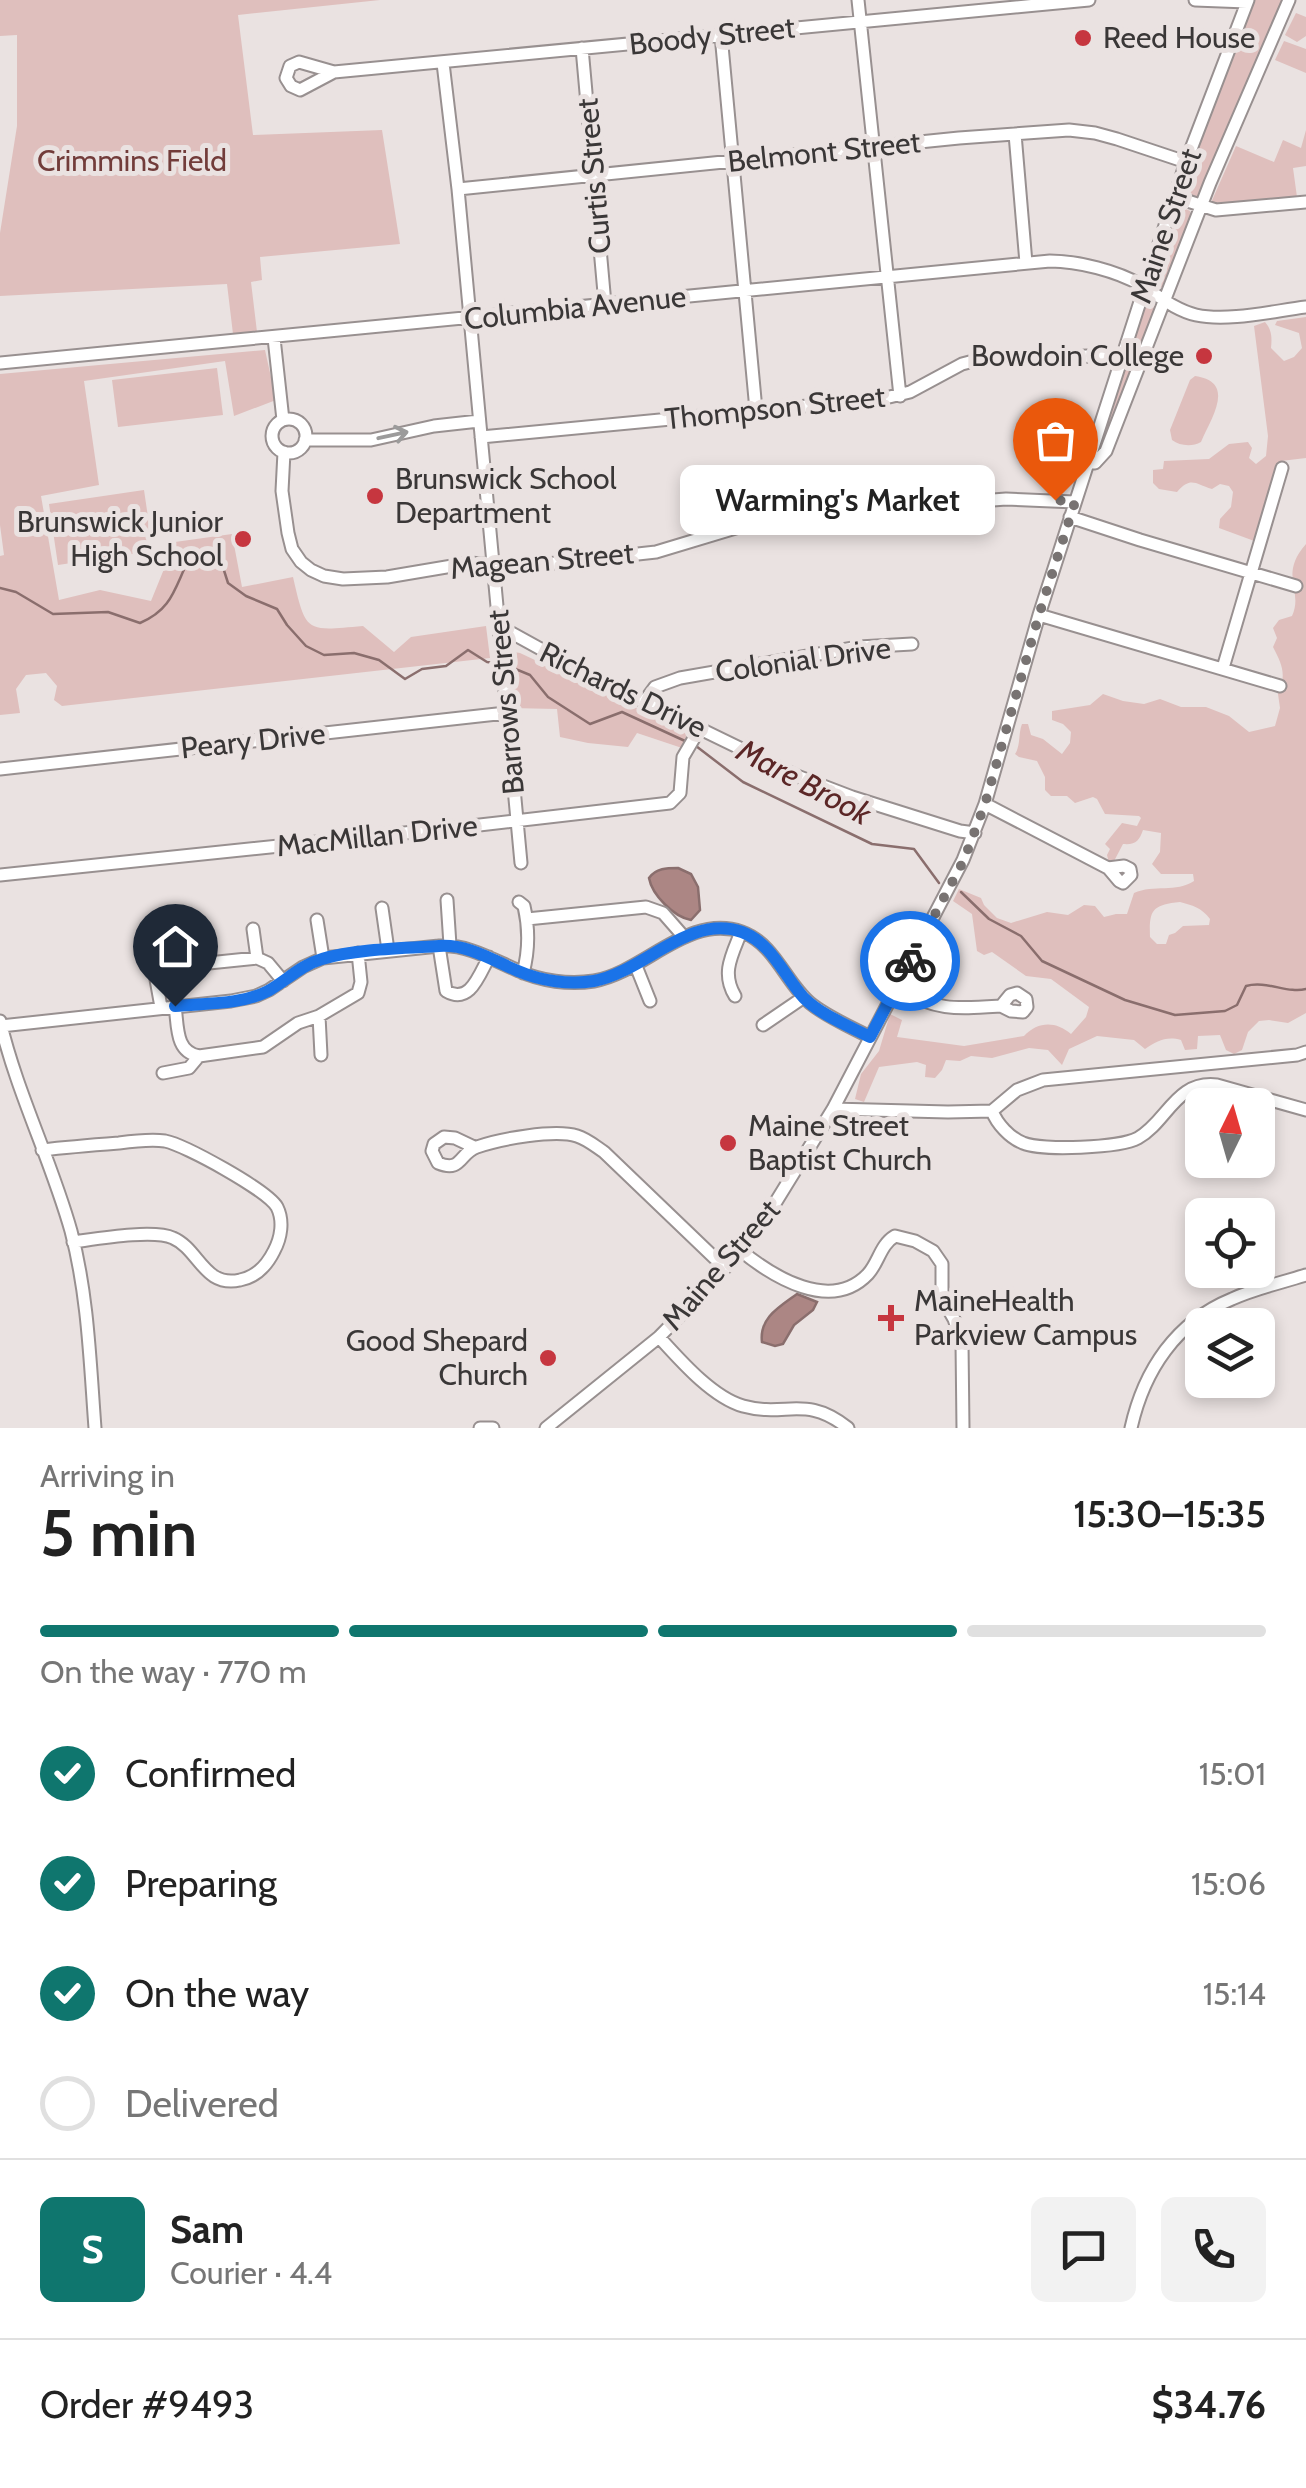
<!DOCTYPE html>
<meta charset="utf-8">
<style>
body{margin:0;font-family:Cabin,sans-serif;background:#f2f2f2;color:#222;height:100vh;display:flex;flex-direction:column;font-size:38px;white-space:nowrap}
*{box-sizing:border-box;margin:0}
p{font-size:32px;color:#767676}
.icon{flex:none;width:55px;height:55px;fill:none;stroke:currentColor;stroke-width:2;stroke-linecap:round;stroke-linejoin:round}
.map{position:relative;height:1428px;overflow:hidden}
.side{display:flex;flex-direction:column;background:#fff;flex:1}
.side>*{flex:none}
.needle{width:65px;rotate:5deg}
.controls{position:absolute;left:1185px;top:1088px;display:grid;gap:20px}
.controls a{display:grid;place-items:center;width:90px;height:90px;border-radius:15px;background:#fff;box-shadow:0 5px 15px #0003;font-size:50px}
.pin{position:absolute;display:grid;place-items:center;width:85px;height:85px;color:#fff;margin:-102px -42px;border-radius:50% 50% 50% 0;rotate:-45deg;box-shadow:0 0 10px #0007}
.pin .icon{rotate:45deg}
.courier{position:absolute;display:grid;place-items:center;width:100px;height:100px;margin:-50px;border:8px solid #1a73e8;border-radius:50%;background:#fff;color:#222;box-shadow:0 2px 12px #0007}
.bubble{position:absolute;height:70px;border-radius:15px;background:#fff;box-shadow:0 5px 15px #0003;font-size:32px;font-weight:600;line-height:70px;text-align:center}
.head em{font-style:normal;font-weight:600}
.head div{display:flex;flex-direction:column-reverse}
.head{display:flex;align-items:center;justify-content:space-between;height:170px;padding:0 40px}
h1{font-size:65px;font-weight:600;line-height:75px}
.bar{display:grid;grid-template-columns:repeat(4,1fr);gap:15px 10px;align-content:center;height:120px;padding:0 40px}
.bar i{height:12px;border-radius:8px;background:#e0e0e0}
.bar .active{background:#0f766e}
.bar p{grid-column:span 4}
.line{display:flex;align-items:center;gap:25px;padding:0 40px;border-top:2px solid #e0e0e0}
.line div{flex:1}
.round{display:grid;place-items:center;flex:none;width:105px;height:105px;border-radius:15px;background:#f2f2f2}
ol{padding:0 40px;list-style:none}
li{display:flex;align-items:center;gap:30px;height:110px}
li p{margin-inline-start:auto}
li .icon{padding:10px;border-radius:50%;background:#0f766e;color:#fff;stroke-width:4}
li:last-child{color:#767676}
li i{width:55px;height:55px;border:5px solid #e0e0e0;border-radius:50%}
.map>svg:first-child{display:block}
.green{fill:#dfbfbd;fill-rule:evenodd}
.water{fill:#ac8684;stroke:#8a6e6d;stroke-width:2.5}
.lines{fill:none;stroke-linecap:round;stroke-linejoin:round}
.stream{stroke:#8a6e6d;stroke-width:2.5}
.minor-casing{stroke:#989090;stroke-width:15}
.minor{stroke:#fff;stroke-width:11}
.oneway{stroke:#9c9b9b}
.done{stroke:#787372;stroke-width:10;stroke-dasharray:0 18}
.route{stroke:#1a73e8;stroke-width:12}
.poi-dot{fill:#c6363f;stroke:#eae2e1;stroke-width:4}
.labels{text-anchor:middle;stroke-width:10;stroke-linejoin:round;paint-order:stroke}
.street-label{font-size:30px;fill:#3a3737;stroke:#eae2e1}
.poi-label{font-size:30px;fill:#3a3737;stroke:#eae2e1;text-anchor:start}
.park-label{font-size:30px;fill:#723c3a;stroke:#eae2e1}
.water-label{font-size:32px;font-style:italic;fill:#5b2626;stroke:#eae2e1}
</style>
<div class="map">
<svg width="1306" height="1428" viewBox="0 0 1306 1428">
<rect width="100%" height="100%" fill="#eae2e1"/>
<path class="green" d="M0,0H380L238,15L253,135L382,130L400,244L260,257L262,280L251,282L257,332L233,334L227,284L0,296V233L17,126V35L0,36Z
M1255,0H1284L1200,197L1196,200L1185,195L1184,186Z
M1296,13L1306,17V36L1297,42L1285,35Z
M1284,41L1306,49V73L1275,60Z
M1306,130V166L1293,168L1297,197L1227,207L1210,205L1236,146L1274,162L1283,140L1301,148Z
M1182,207L1190,211L1191,217L1162,287L1157,289L1152,285V282L1176,209Z
M1152,302L1157,306L1101,450L1097,453L1144,307L1146,304Z
M1306,317V458L1281,461L1257,542L1219,528L1220,519L1231,507L1233,492L1229,486L1220,484L1212,489C1195,484 1191,476 1177,492L1159,489L1153,483V470L1163,469L1164,461L1209,459L1229,444L1248,442L1252,448L1249,458L1256,464L1266,456L1268,436L1254,326L1265,322C1272,330 1272,338 1271,348L1284,361L1294,357L1302,348L1299,333L1275,325L1277,321Z
M265,350L276,400L234,416L225,361L84,381L99,485L41,496L59,600L100,590L151,601L175,542L232,534L242,587L293,577C306,634 306,631 363,626L394,652L411,637L486,626L490,658L62,706L54,700L57,686L46,673L26,675L16,689L20,713L0,715V556L4,555L0,525V374Z
M217,368L223,415L118,427L112,380Z
M1195,376C1237,382 1211,418 1201,442C1192,447 1180,446 1172,440L1170,430L1190,380Z
M144,490L153,551L58,565L49,504Z
M1306,544V1013L1288,1023L1269,1020L1259,1021L1248,1032L1242,1050L1234,1054L1226,1050L1220,1035L1198,1036L1197,1049L1185,1050L1181,1040C1166,1036 1157,1041 1145,1049L1134,1040L1097,1036L1069,1049L1062,1065L1048,1050L1029,1048L992,1058L971,1056L960,1061L946,1060L942,1070L935,1078L925,1077L926,1065L917,1062L879,1067L864,1102L855,1099L861,1074L879,1051L890,1014L902,1020L897,1037L964,1046L1024,1036C1038,1021 1056,1021 1071,1034L1086,1017L1089,1007L1051,979L1026,976L992,952L984,955L977,951L972,914L953,901L959,889L981,898L984,905L997,918L1011,923L1047,912L1068,915L1084,905L1095,906L1104,917L1116,914H1127L1134,893C1154,884 1176,893 1194,881L1193,874H1161L1152,864L1160,852L1161,833L1143,830C1139,841 1136,845 1123,844L1113,863H1109L1107,855L1110,849L1105,844L1122,823L1137,826L1141,818L1139,816L1105,814L1097,799L1093,797L1075,803L1067,796H1051L1045,790V777L1037,761L1019,757L1015,754C1021,745 1018,734 1022,724H1028L1031,735L1043,739L1062,754L1070,743L1071,732L1063,724L1052,720V711L1090,705L1103,694L1123,701L1144,704L1160,699L1181,707H1206L1229,716L1249,732L1275,726L1280,708L1278,694C1287,675 1282,664 1273,647L1277,638L1273,628L1279,620L1292,616C1304,590 1278,576 1306,544ZM1180,902C1192,905 1202,908 1210,919L1209,925L1183,926L1175,933L1169,935L1166,944H1157L1150,937C1149,910 1152,905 1180,902Z
M514,652L520,653L688,732L682,748L637,733L628,747L588,743L560,737L557,709L510,708L507,656Z"/>
<path class="water" d="M678,868L691,874L698,887L700,910L691,920C674,917 652,895 649,878C656,868 667,868 678,868Z
M797,1294L817,1302L813,1310L794,1325L783,1344L775,1346L762,1342C759,1318 779,1307 797,1294Z"/>
<g class="lines">
<path class="stream" d="M0,588L16,592L53,614L108,612L140,623C171,610 174,590 187,563L209,552L221,561L228,583L246,596L277,609L287,625L306,646L324,655L354,653L379,660L405,679L422,669L446,666L468,650L487,662L495,663
M508,666L530,675L548,697L590,724L622,712L685,741
M696,746L743,782L872,844L914,849L939,883
M961,892L989,919L1021,936L1042,961L1125,1000L1175,1015L1225,1011L1237,1005L1246,986C1266,980 1288,994 1306,989"/>
<g class="minor-casing">
<path id="minor" d="M858,0L900,396
M1195,0L1247,2
M721,35L756,410
M582,48L605,304
M443,63L458,189L521,863
M334,72L300,90L291,86L286,78L290,66L299,62L334,72L1089,0
M1015,134L1026,263
M458,189L959,138L1069,130L1095,133L1117,139L1186,162
M1175,197L1216,210L1306,202
M274,338L283,420
M0,363L1050,261C1078,261 1117,271 1141,285C1159,296 1175,310 1196,315C1228,322 1273,311 1306,307
M272 436a17 17 0 1 1 34 0a17 17 0 1 1-34 0Z
M481,437L881,399L910,392L962,364L981,359L1088,356L1123,359
M305,440H371L434,426L479,421
M284,452L282,491L288,533L292,549L301,562L311,570L324,576L343,579L387,577L470,563L520,567L656,552L772,517L1006,499L1075,502
M1087,462L1095,463L1106,451L1210,183L1289,0
M1070,517L1140,540L1296,586
M1039,615L1280,686
M499,626L577,669L797,776L852,797L960,831L975,833
M1223,668L1282,468
M644,702L655,687L680,678L859,647L912,644
M0,769L506,713
M985,804L1108,868
M1124,866L1130,869L1131,875L1123,883L1119,881L1108,868Z
M0,875L462,827L670,803L680,793L683,757L700,728
M447,900L450,945
M519,902L524,906C529,928 529,951 523,973
M382,908L388,950
M527,919L646,907L663,913L684,937
M317,920L323,958
M185,926L192,964
M253,929L257,958
M439,946L446,991C470,1005 479,975 489,957
M636,966L650,1001
M896,988C937,1011 955,1009 1001,1006
M1017,993L1026,999L1027,1007L1023,1012L1011,1011L1001,1006L1010,995Z
M735,996C721,973 732,955 741,932
M175,1006C178,1026 175,1052 199,1056L263,1047L298,1023L319,1016L358,993L361,982L358,953
M161,1007L155,974L156,970L160,968L257,958L268,963L283,981
M319,1016L321,1055
M0,1021C17,1093 51,1160 71,1231C88,1295 90,1362 95,1428
M763,1025L804,997
M1,1026L231,1001L256,996L269,990L303,967L323,958L439,946C468,944 493,960 519,971C541,981 569,985 594,981C645,972 688,913 742,932C775,944 785,982 810,1003C827,1017 851,1027 870,1037
M163,1073L189,1068L199,1056
M833,1109L948,1112L992,1111L1017,1090L1043,1080L1297,1055L1306,1052
M992,1111C997,1124 1010,1138 1023,1143C1042,1151 1120,1148 1138,1138C1167,1122 1176,1080 1217,1085L1306,1110
M474,1147L455,1138L444,1137L434,1144L432,1151L438,1163C462,1173 459,1153 477,1147C499,1139 555,1129 577,1136C587,1139 595,1146 604,1152L725,1268
M42,1150C68,1147 93,1145 119,1143C134,1141 150,1139 165,1141C185,1145 267,1190 277,1207C284,1221 281,1238 274,1251C267,1265 256,1277 240,1280C204,1288 199,1249 173,1238C153,1229 96,1239 73,1242
M740,1250C773,1277 831,1313 868,1274C879,1262 880,1245 895,1236L915,1241L933,1251L942,1264V1298L954,1319L962,1343L963,1428
M659,1337C680,1360 712,1397 743,1406C787,1418 805,1394 848,1428
M480,1428H493
M546,1428L659,1337L711,1284L769,1213L833,1109L963,860L985,804L1039,615L1147,280L1186,162L1248,0
M1131,1428C1144,1370 1176,1322 1232,1299C1256,1288 1281,1283 1306,1275"/>
</g>
<use href="#minor" class="minor"/>
</g>
<defs><path id="oneway-shaft" d="M-6 0H5M1.5-3L5.5 0L1.5 3" fill="none" stroke-width="1.6" stroke-linecap="round" stroke-linejoin="round" transform="scale(2.5)"/></defs>
<use class="oneway" href="#oneway-shaft" transform="translate(393 435) rotate(-12)"/>
<g class="lines">
<path class="done" d="M910,961L964,860L985,804L1039,615L1075,502L1055,500"/>
<path class="route" d="M175,1006C205,1003 241,1005 268,991C286,981 301,965 322,959C353,949 405,948 439,946C468,944 492,960 518,971C541,981 569,985 594,981C644,972 689,913 742,932C772,943 784,976 804,998C821,1015 849,1026 870,1037L910,961"/>
</g>
<g class="poi-dot">
<circle cx="1083" cy="38" r="10"/>
<circle cx="1204" cy="356" r="10"/>
<circle cx="375" cy="496" r="10"/>
<circle cx="243" cy="539" r="10"/>
<circle cx="728" cy="1143" r="10"/>
<path d="M886 1303h10v10h10v10h-10v10h-10v-10h-10v-10h10z"/>
<circle cx="548" cy="1358" r="10"/>
</g>
<g class="labels">
<g class="street-label">
<text transform="translate(712 36) rotate(-6)" y="10">Boody Street</text>
<text transform="translate(824 152) rotate(-6)" y="10">Belmont Street</text>
<text transform="translate(594 176) rotate(-95)" y="10">Curtis Street</text>
<text transform="translate(1166 226) rotate(-71)" y="10">Maine Street</text>
<text transform="translate(575 308) rotate(-6)" y="10">Columbia Avenue</text>
<text transform="translate(775 408) rotate(-6)" y="10">Thompson Street</text>
<text transform="translate(542 561) rotate(-5)" y="10">Magean Street</text>
<text transform="translate(803 660) rotate(-8)" y="10">Colonial Drive</text>
<text transform="translate(623 690) rotate(26)" y="10">Richards Drive</text>
<text transform="translate(506 702) rotate(-95)" y="10">Barrows Street</text>
<text transform="translate(253 741) rotate(-6)" y="10">Peary Drive</text>
<text transform="translate(377 836) rotate(-6)" y="10">MacMillan Drive</text>
<text transform="translate(721 1265) rotate(-49)" y="10">Maine Street</text>
</g>
<g class="poi-label">
<text x="1103" y="48">Reed House</text>
<text x="1184" y="366" text-anchor="end">Bowdoin College</text>
<text x="395" y="489">Brunswick School<tspan x="395" dy="34">Department</tspan></text>
<text x="223" y="532" text-anchor="end">Brunswick Junior<tspan x="223" dy="34">High School</tspan></text>
<text x="748" y="1136">Maine Street<tspan x="748" dy="34">Baptist Church</tspan></text>
<text x="914" y="1311">MaineHealth<tspan x="914" dy="34">Parkview Campus</tspan></text>
<text x="528" y="1351" text-anchor="end">Good Shepard<tspan x="528" dy="34">Church</tspan></text>
</g>
<g class="park-label">
<text x="132" y="171">Crimmins Field</text>
</g>
<g class="water-label">
<text transform="translate(804 782) rotate(28)" y="11">Mare Brook</text>
</g>
</g>
</svg>
<div class="controls">
<a><svg class="needle" viewBox="-14 -14 28 28"><path d="M0-13l5 13h-10z" fill="#e53935"/><path d="M0 13l5-13h-10z" fill="#767676"/></svg></a>
<a><svg class="icon" aria-label="locate" viewBox="0 0 24 24"><circle cx="12" cy="12" r="6"/><path d="M12 2v4M12 18v4M2 12h4M18 12h4"/></svg></a>
<a><svg class="icon" aria-label="layers" viewBox="0 0 24 24"><path d="M12 4l9 5-9 5-9-5zM3 14l9 5 9-5"/></svg></a>
</div>
<div class="pin" style="left:1055px;top:500px;background:#ea580c"><svg class="icon" aria-label="bag" viewBox="0 0 24 24"><path d="M5 8h14l-1 12H6zM9 8a3 3 0 0 1 6 0"/></svg></div>
<div class="pin" style="left:175px;top:1006px;background:#1f2937"><svg class="icon" aria-label="home" viewBox="0 0 24 24"><path d="M3 11l9-7 9 7M6 9v11h12V9"/></svg></div>
<div class="courier" style="left:910px;top:961px"><svg class="icon" aria-label="bike" viewBox="0 0 24 24"><circle cx="6" cy="16" r="4"/><circle cx="18" cy="16" r="4"/><path d="M6 16l4-8h5l3 8M10 8l3 8H6M13 5h3"/></svg></div>
<div class="bubble" style="left:680px;top:465px;width:315px">Warming's Market</div>
</div>
<section class="side">
<div class="head"><div><h1>5 min</h1><p>Arriving in</p></div><em>15:30–15:35</em></div>
<div class="bar"><i class="active"></i><i class="active"></i><i class="active"></i><i></i><p>On the way · 770 m</p></div>
<ol>
<li><svg class="icon" aria-label="check" viewBox="0 0 24 24"><path d="M5 12l5 5 9-10"/></svg>Confirmed<p>15:01</p></li>
<li><svg class="icon" aria-label="check" viewBox="0 0 24 24"><path d="M5 12l5 5 9-10"/></svg>Preparing<p>15:06</p></li>
<li><svg class="icon" aria-label="check" viewBox="0 0 24 24"><path d="M5 12l5 5 9-10"/></svg>On the way<p>15:14</p></li>
<li><i></i>Delivered</li>
</ol>
<div class="line" style="height:180px"><b class="round" style="background:#0f766e;color:#fff">S</b><div><b>Sam</b><p>Courier · 4.4</p></div><a class="round"><svg class="icon" aria-label="chat" viewBox="0 0 24 24"><path d="M4 5h16v11H9l-5 4z"/></svg></a><a class="round"><svg class="icon" aria-label="phone" viewBox="0 0 24 24"><path d="M5 4h4l2 5-3 2q2 4 5 5l2-3 5 2v4C11 20 4 13 5 4z"/></svg></a></div>
<div class="line" style="height:130px"><div>Order #9493</div><b>$34.76</b></div>
</section>
